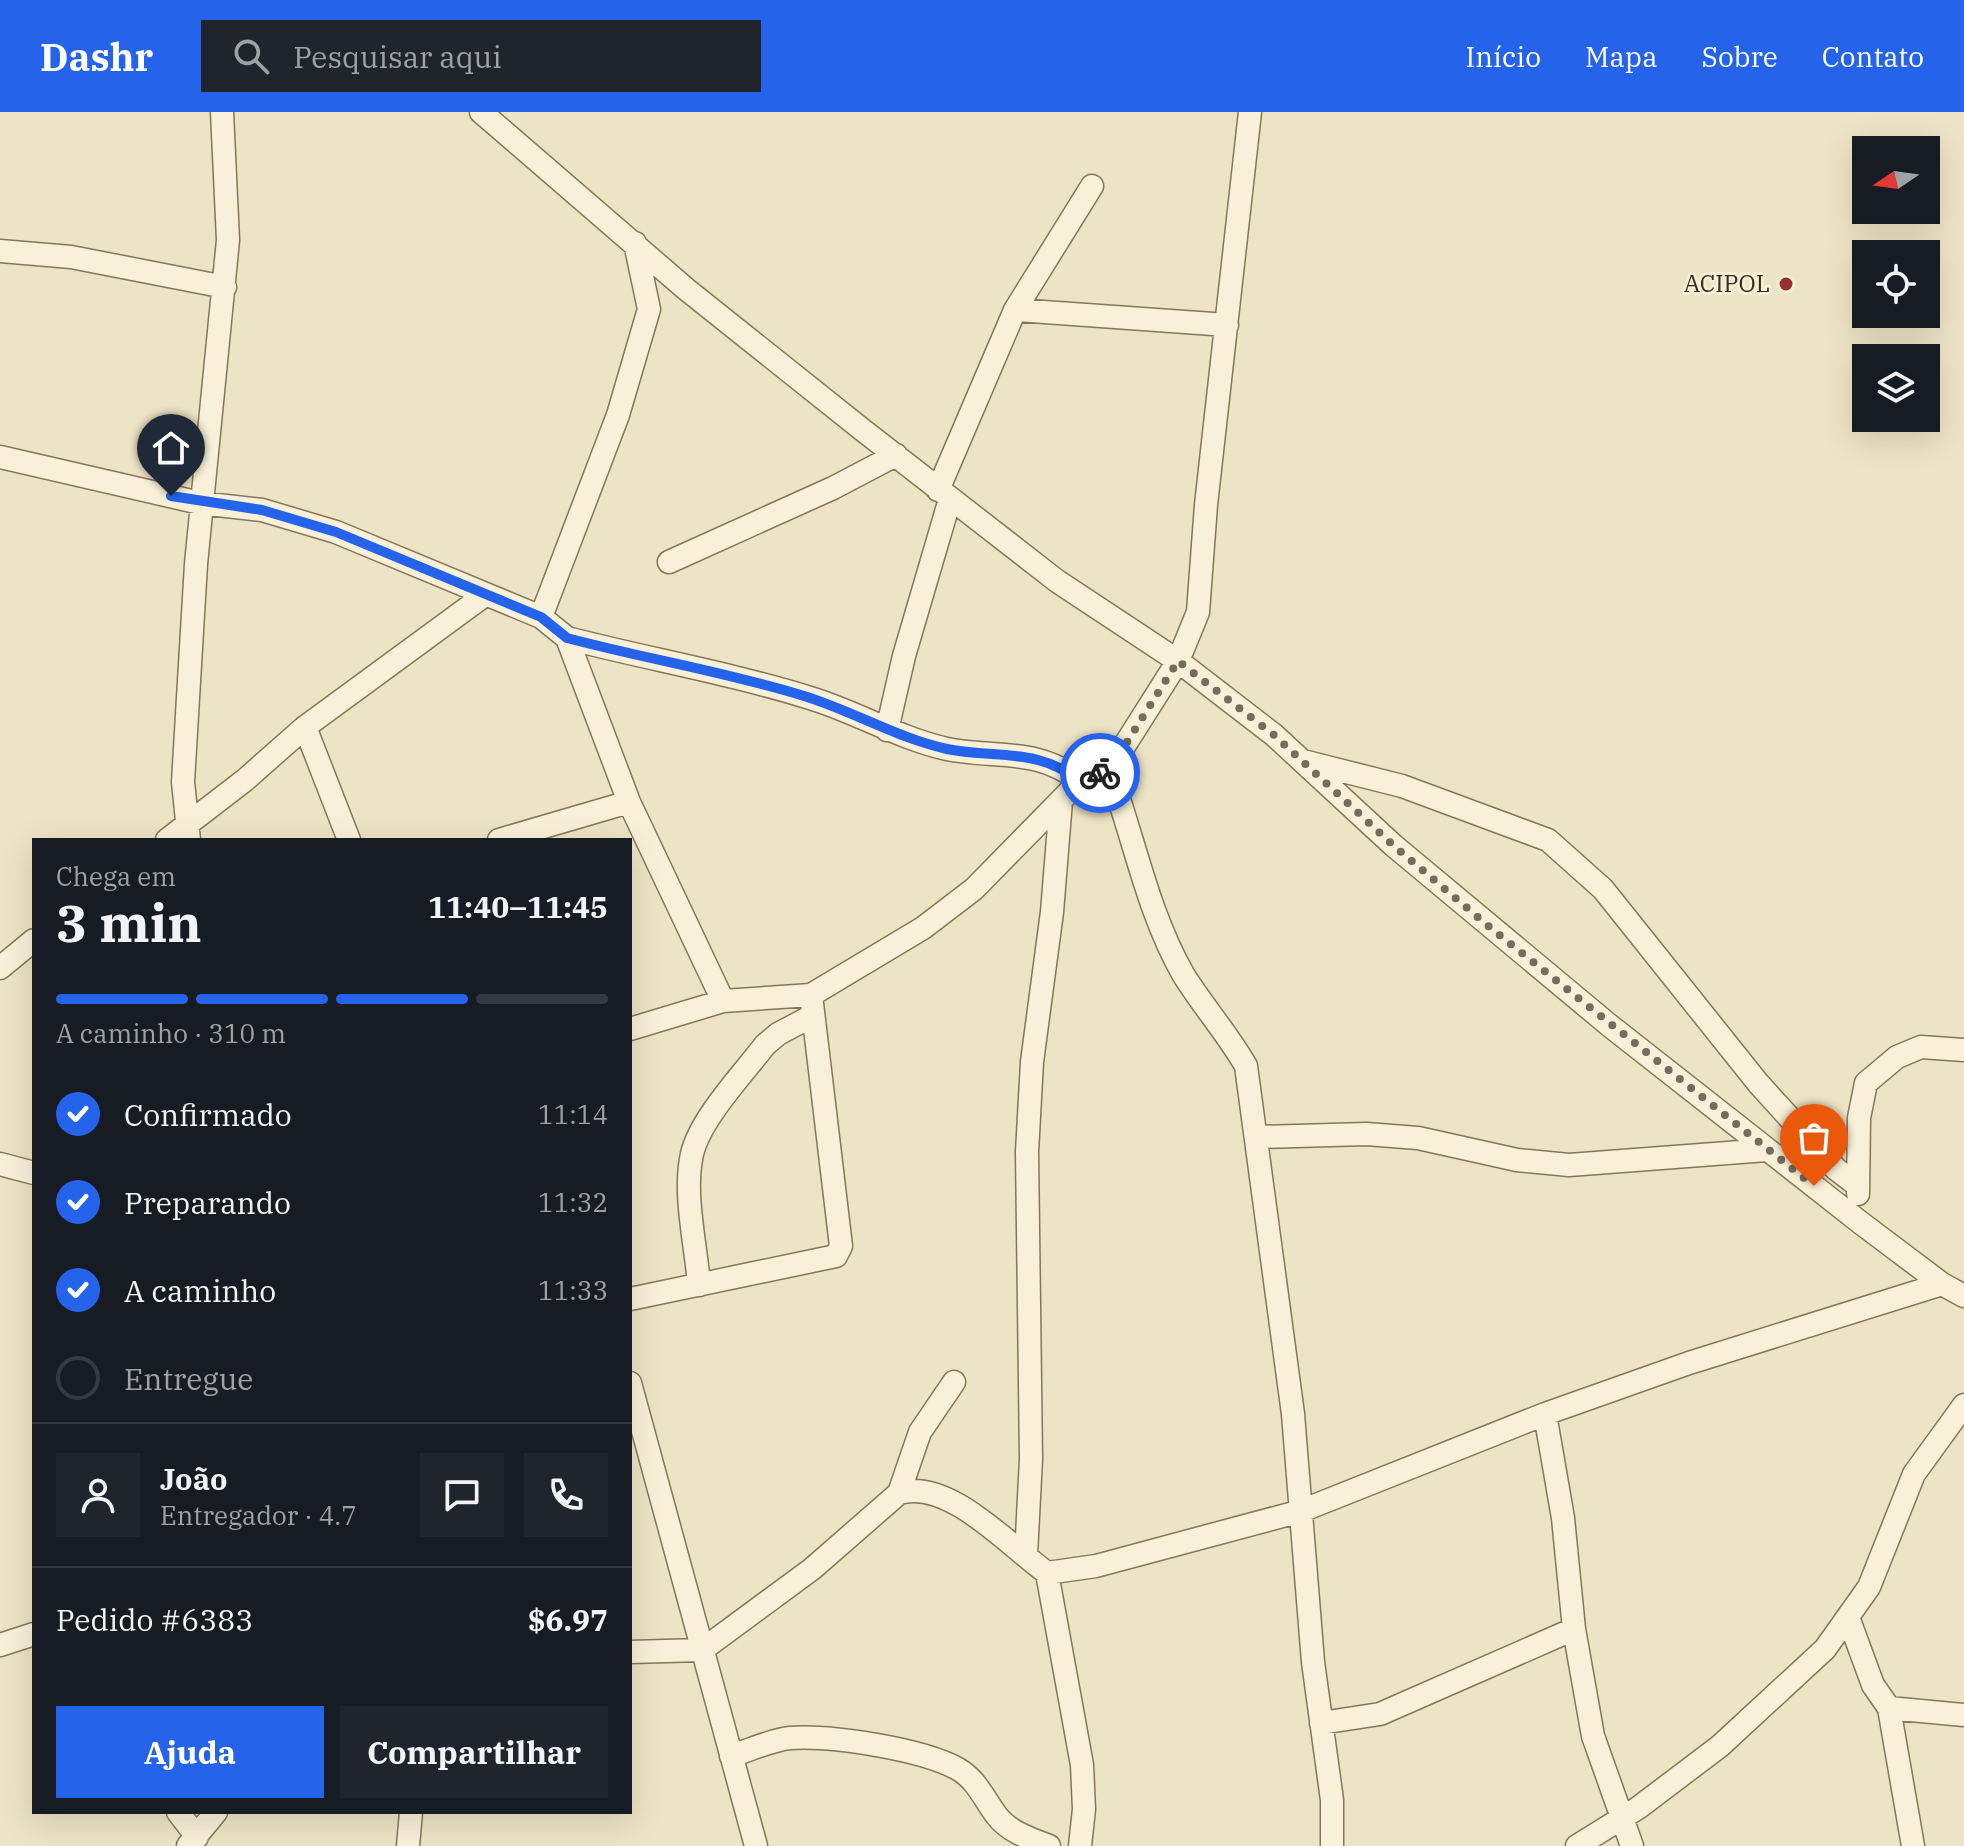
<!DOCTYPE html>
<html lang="pt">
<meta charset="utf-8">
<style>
body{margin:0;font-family:"IBM Plex Serif",serif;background:#20242c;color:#f1f3f6;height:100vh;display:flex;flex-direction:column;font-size:30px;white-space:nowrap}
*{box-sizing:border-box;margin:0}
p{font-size:26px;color:#9ea1a6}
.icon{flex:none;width:44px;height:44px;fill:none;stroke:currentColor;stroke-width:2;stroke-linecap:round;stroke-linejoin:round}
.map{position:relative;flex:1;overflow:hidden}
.panel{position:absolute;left:32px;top:726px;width:600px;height:976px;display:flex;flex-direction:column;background:#171b24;border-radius:0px;box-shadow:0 8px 32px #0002}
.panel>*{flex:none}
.needle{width:52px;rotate:257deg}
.buttons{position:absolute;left:1852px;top:24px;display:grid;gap:16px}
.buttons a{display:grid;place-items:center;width:88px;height:88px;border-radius:0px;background:#171b24;box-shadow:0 8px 32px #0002;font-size:40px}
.pin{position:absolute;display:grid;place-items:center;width:68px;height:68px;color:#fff;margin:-82px -34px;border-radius:50% 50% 50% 0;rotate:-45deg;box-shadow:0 0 8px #0007}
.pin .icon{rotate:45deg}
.courier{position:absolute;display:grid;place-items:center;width:80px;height:80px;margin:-40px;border:6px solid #2563eb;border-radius:50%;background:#fff;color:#222;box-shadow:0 2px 10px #0007}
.headline em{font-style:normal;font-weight:700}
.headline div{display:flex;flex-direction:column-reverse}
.headline{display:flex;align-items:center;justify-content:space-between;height:136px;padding:0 24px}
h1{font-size:52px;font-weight:700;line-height:60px}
.bar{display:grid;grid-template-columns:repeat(4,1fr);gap:12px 8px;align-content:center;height:96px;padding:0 24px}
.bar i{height:10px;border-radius:6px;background:#363941}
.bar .on{background:#2563eb}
.bar p{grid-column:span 4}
.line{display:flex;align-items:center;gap:20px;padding:0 24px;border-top:2px solid #363941}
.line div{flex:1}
.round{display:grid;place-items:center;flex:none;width:84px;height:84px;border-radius:0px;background:#20242c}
ol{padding:0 24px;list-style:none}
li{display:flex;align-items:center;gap:24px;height:88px}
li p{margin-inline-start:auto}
li .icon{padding:8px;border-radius:50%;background:#2563eb;color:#fff;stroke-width:4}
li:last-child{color:#9ea1a6}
li i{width:44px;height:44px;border:4px solid #363941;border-radius:50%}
.primary-button{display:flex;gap:16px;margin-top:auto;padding:16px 24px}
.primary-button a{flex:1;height:92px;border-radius:0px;background:#2563eb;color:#fff;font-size:32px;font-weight:700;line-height:92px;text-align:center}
.primary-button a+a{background:#20242c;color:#f1f3f6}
header{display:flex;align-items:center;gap:48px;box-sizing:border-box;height:112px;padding:0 40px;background:#2563eb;color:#fff}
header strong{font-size:38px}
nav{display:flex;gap:44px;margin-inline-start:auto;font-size:28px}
.search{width:560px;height:72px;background:#20242c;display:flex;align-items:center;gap:20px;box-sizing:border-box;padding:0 28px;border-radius:0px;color:#9ea1a6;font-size:30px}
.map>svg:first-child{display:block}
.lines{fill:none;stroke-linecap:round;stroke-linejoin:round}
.minor-casing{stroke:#87755b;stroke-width:25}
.minor{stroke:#f8f0d8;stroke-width:22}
.done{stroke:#776c59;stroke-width:8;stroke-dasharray:0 14.4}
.route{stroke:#2563eb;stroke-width:10}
.poi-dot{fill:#95322d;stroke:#f5edd4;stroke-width:3}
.labels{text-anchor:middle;stroke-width:6;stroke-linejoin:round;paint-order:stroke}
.poi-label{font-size:24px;fill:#382c1f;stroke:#f5edd4;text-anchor:end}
</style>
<header>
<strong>Dashr</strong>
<div class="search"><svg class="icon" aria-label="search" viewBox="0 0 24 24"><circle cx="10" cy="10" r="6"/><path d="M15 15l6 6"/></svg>Pesquisar aqui</div>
<nav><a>Início</a><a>Mapa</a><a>Sobre</a><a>Contato</a></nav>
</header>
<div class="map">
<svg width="1964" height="1734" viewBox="0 0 1964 1734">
<rect width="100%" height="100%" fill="#ede3c5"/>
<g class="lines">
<g class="minor-casing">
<path id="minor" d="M481,0L686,177L864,319L1057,469L1178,549L1274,623L1393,733L1609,913L1861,1111L1942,1172L1964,1184
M1250,0L1206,393L1198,500L1178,549L1109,658C1134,725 1147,799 1183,862C1202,893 1227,921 1246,954L1293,1302L1313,1550L1332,1688V1734
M0,139L71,145L225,175
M1015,198L1227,213
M0,345L200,391L262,398L336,420L541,505L567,526L629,690L723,889
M938,378L1015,198L1092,74
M669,450L833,376L896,343
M541,505L618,303L649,197L635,131
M567,526C648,547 730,561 810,586C857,600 898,626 947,637C997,647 1037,635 1080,669
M305,615L349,728
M887,618L904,544L950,387
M1303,649L1402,674L1548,728L1603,777L1758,971L1836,1057L1857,1073
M167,728L245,668L305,615L485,483
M189,728L183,670L196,452L228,128L222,0
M499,728L629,690
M0,856L34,828
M630,917L723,889L811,883L923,816L974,777L1080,669L1109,658
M1257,1025L1366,1022L1418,1026L1517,1048L1569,1053L1767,1038
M0,1052L34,1061
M1858,1082L1859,1006L1866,971L1897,945L1921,935L1964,938
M699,1173C696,1132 683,1082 692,1042C700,1007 743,962 765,933L778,922L812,904
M630,1187L836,1144L841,1134L811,883
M630,1271L756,1734
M1545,1302L1563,1406L1574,1517L1593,1624L1632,1734
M899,1381C949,1366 1009,1434 1047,1461L1096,1454L1301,1399L1545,1302L1689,1251L1942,1172
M1026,1443L1031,1347L1027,1040L1032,950L1052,800L1061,689
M1047,1461L1082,1653L1084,1697L1080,1734
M1848,1505L1873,1573L1889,1596L1964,1603
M0,1533L34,1522
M630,1540L702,1538L812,1457L899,1381L920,1320L954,1270
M1889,1596L1913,1734
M1321,1611L1380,1602L1574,1517
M731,1644C750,1638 771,1628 790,1626C831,1623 922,1637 958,1657C977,1668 984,1687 997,1704C1009,1720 1031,1727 1049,1734
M178,1700L197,1725
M188,1734L216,1700
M408,1734L411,1700
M1577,1734L1638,1696L1720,1634L1825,1537L1869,1475L1914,1362L1964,1293"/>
</g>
<use href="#minor" class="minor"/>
</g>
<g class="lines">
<path class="done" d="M1100,661L1109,658L1117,646L1178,549L1274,623L1393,733L1493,818L1814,1074"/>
<path class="route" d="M171,384L262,398L336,420L541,505L567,526C646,547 727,560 804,584C853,599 897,626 947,637C997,647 1037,635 1080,669L1100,661"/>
</g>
<circle class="poi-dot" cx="1786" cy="172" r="8"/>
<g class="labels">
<g class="poi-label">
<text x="1770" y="180">ACIPOL</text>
</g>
</g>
</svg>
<div class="buttons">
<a><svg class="needle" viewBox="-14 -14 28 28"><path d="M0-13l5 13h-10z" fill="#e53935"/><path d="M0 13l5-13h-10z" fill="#9ea1a6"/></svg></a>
<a><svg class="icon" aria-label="locate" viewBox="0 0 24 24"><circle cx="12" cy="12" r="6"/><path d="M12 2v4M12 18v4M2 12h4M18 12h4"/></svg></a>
<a><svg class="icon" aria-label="layers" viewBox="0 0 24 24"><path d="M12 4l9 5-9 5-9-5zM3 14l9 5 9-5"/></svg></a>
</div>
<div class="pin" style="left:1814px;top:1074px;background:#ea580c"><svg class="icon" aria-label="bag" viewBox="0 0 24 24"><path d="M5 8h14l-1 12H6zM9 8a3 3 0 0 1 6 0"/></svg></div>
<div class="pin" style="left:171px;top:384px;background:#1f2937"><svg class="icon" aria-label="home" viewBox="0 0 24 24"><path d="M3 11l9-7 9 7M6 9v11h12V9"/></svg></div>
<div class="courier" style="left:1100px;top:661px"><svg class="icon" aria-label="bike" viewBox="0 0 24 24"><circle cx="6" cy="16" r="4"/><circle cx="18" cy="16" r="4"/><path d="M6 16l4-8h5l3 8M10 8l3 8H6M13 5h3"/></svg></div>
<section class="panel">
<div class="headline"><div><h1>3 min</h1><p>Chega em</p></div><em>11:40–11:45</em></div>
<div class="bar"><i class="on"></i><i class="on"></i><i class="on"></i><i></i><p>A caminho · 310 m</p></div>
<ol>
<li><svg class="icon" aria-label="check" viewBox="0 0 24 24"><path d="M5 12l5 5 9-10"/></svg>Confirmado<p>11:14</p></li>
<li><svg class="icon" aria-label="check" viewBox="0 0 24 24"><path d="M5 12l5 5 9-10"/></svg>Preparando<p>11:32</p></li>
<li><svg class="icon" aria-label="check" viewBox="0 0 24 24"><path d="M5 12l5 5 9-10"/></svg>A caminho<p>11:33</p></li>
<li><i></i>Entregue</li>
</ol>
<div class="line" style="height:144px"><a class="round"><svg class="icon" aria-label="person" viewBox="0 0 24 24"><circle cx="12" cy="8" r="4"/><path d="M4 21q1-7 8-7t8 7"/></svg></a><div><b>João</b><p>Entregador · 4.7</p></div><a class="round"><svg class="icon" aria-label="chat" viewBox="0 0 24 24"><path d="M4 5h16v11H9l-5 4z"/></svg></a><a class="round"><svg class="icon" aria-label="phone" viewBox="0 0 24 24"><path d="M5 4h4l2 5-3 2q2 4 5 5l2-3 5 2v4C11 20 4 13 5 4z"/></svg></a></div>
<div class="line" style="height:104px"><div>Pedido #6383</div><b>$6.97</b></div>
<div class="primary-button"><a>Ajuda</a><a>Compartilhar</a></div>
</section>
</div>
